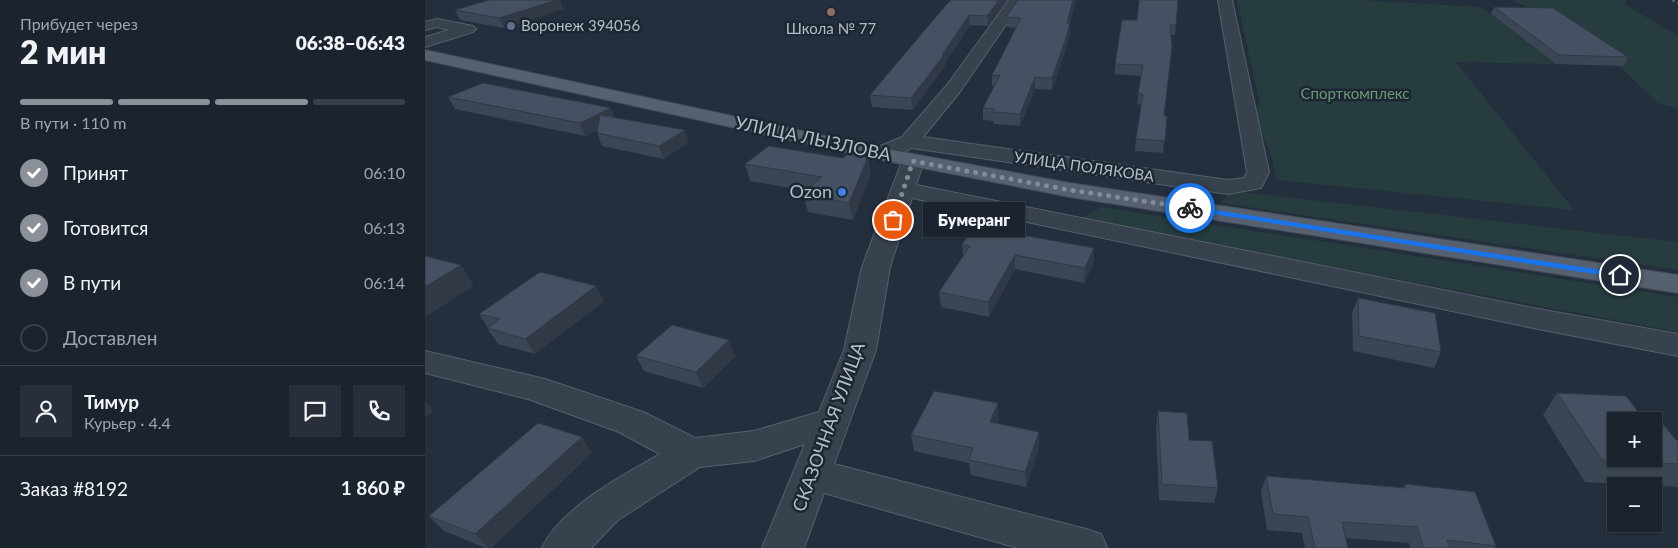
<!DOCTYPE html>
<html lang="ru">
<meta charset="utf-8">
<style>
body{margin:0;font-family:Lato,sans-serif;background:#282f3a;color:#f1f3f6;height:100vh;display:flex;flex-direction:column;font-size:19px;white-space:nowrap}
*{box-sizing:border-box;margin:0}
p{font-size:16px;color:#a0a4aa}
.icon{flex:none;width:28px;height:28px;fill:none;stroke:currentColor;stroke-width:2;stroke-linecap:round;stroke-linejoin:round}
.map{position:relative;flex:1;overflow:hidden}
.panel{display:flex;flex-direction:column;background:#1b232e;width:425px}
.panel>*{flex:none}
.controls{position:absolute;left:1182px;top:412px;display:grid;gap:10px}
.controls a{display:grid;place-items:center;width:55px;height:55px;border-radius:0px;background:#1b232e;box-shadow:0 1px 4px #0004,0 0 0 1px #39404a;font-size:25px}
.pin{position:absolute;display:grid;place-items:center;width:42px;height:42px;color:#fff;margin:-21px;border:2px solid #fff;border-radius:50%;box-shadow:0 1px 5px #0007}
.courier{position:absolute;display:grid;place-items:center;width:50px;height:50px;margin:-25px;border:4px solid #1a73e8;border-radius:50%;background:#fff;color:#222;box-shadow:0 1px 6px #0007}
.bubble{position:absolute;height:35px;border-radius:0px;background:#1b232e;box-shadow:0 1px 4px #0004,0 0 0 1px #39404a;font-size:16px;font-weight:800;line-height:35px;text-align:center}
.head em{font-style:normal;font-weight:800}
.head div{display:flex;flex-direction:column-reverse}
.head{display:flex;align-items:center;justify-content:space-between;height:85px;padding:0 20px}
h1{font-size:32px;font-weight:800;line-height:38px}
.bar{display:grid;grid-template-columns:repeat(4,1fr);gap:8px 5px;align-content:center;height:60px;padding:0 20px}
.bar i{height:6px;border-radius:4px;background:#39404a}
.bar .on{background:#8c9099}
.bar p{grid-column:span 4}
.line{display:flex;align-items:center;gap:12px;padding:0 20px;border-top:1px solid #39404a}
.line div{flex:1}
.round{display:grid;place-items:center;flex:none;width:52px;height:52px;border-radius:0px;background:#282f3a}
ol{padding:0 20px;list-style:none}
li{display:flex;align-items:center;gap:15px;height:55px}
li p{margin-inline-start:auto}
li .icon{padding:5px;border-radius:50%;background:#8c9099;color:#fff;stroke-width:4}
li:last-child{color:#a0a4aa}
li i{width:28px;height:28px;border:2px solid #39404a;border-radius:50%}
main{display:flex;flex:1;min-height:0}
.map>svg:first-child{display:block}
.green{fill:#263c3f}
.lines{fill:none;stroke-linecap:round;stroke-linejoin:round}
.minor-casing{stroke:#565f6c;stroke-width:2}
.major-casing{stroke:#414a57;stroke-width:2}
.minor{fill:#38414e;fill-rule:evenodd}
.major{fill:#56606e;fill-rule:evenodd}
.rail{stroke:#5a6575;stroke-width:2;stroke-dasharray:3 3;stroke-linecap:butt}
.wall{fill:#3b4654}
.shaded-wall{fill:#303945}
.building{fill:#455162;stroke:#303945;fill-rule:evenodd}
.route{fill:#1a73e8}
.done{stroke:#828b98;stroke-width:5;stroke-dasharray:0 9}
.education-dot{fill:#8d6e63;stroke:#1d2633;stroke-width:2}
.service-dot{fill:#5c6f8a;stroke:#1d2633;stroke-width:2}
.shop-dot{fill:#3f7fe0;stroke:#1d2633;stroke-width:2}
.labels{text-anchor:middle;stroke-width:5;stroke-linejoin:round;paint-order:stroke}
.far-poi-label{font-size:15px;fill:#b4bcc9;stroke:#1d2633;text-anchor:start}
.far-park-label{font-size:15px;fill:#6b9a76;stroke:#1d2633}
.far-street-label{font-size:15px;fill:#b4bcc9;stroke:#1d2633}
.street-label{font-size:18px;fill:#b4bcc9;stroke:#1d2633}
.poi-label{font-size:18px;fill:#b4bcc9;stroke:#1d2633;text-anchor:end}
</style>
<main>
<section class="panel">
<div class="head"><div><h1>2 мин</h1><p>Прибудет через</p></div><em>06:38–06:43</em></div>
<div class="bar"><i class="on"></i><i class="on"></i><i class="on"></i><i></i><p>В пути · 110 m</p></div>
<ol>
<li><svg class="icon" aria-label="check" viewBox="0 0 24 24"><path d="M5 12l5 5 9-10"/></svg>Принят<p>06:10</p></li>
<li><svg class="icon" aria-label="check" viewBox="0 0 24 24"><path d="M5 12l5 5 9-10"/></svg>Готовится<p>06:13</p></li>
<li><svg class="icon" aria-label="check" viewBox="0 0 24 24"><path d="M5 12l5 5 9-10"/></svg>В пути<p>06:14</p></li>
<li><i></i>Доставлен</li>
</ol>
<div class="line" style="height:90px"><a class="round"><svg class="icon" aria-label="person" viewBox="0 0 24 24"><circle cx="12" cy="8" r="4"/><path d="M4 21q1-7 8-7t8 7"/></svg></a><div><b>Тимур</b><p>Курьер · 4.4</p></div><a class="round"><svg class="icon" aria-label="chat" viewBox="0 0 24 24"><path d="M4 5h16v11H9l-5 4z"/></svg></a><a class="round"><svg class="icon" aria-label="phone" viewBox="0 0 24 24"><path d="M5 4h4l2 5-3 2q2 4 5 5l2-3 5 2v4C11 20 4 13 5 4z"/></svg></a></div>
<div class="line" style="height:65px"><div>Заказ #8192</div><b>1 860 ₽</b></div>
</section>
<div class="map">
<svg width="1253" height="548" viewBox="0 0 1253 548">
<rect width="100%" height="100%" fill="#242f3e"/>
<path class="green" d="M812,0H936L1056,7L1131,64L1031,62L1149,210L852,180L846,154L826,109L835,105Z
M1087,0H1201V5L1253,36V109L1232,102L1193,65L1118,14Z
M807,191L1253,242V270L796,203Z
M676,207L1253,297V332L655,219Z"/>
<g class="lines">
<g class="minor-casing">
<path id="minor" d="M584,0H598L534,93L498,137L803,180L819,178L822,172L793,0H807L844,172L836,188L803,194L487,148C474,154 462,162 448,159L445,154L448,149L477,137L522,85Z
M12,19L48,26L51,29L48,32L0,47V37L24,30L12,27L0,30V22Z
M488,154L496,156L499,161L491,185L1108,308L1253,334V356L1108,328L487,198L465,267L451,350L409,464L661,529L676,534L682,548H593L399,493L379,548H337L380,444L329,461L275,467L193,520L166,548H117C136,507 197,476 235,454L194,432L103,399L0,373V351L120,379L218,412L270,438L329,431L394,412L419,350L437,267L477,161L480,156Z"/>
</g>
<g class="major-casing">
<path id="major" d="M0,50L456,148L645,183L1253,275V293L645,197L456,160L0,60Z"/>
</g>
<use href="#minor" class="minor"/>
<use href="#major" class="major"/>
<path class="rail" d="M1247,0L1253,3"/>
</g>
<path class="wall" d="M64,0H135L138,9L79,28L35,20L30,10Z
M526,0H582L563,26L545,25L520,63V66L488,110L447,107L445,95Z
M593,0H651L645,23V34L640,52L627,90L610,89L595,126L569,124L568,121L558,120V108L569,86H567V75L591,28L582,27L581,17Z
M753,0L750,35H746L739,116H742L738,153L710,151L711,139L716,105L712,104L716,76L690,74V64L712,20Z
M1069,7L1203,57L1199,66L1131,64L1066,14Z
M23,97L191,118L264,142L239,159L177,146L172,133V130L160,136L30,109Z
M320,164L446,173L428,220L383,212L378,194L382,191L325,181Z
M601,228V236L669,248V263L659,283L590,269L564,317L516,307L514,292L538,256L537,244Z
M171,286L179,301L110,354L73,344L62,328H63L54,314Z
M933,298L1016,352L1009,368L928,351L927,313Z
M211,356H310L278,388L219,371Z
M1132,393L1218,418L1251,440H1253V487L1160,482L1118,415Z
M733,411L764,440L793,488L789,503L734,500L731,427Z
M574,419L572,423L614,432V448L601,487L546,475L544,463L489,451L486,435Z
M157,437L167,453L66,548H61L19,531L4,516Z
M841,476L978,488L980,484L1071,546L1069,548H985L984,543L921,538L923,548H880L877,533L842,530L836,492Z"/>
<path class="shaded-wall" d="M132,0H135L138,9L79,28L74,18Z
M574,0H582L563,26L562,16Z
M648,0H651L642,33V23Z
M544,15L545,25L520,63V66L488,110L486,98Z
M645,23V34L640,52L627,90V78Z
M610,77V89L595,126V114Z
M186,108L191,120L160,136L155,123Z
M260,130L264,142L239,159L234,146Z
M443,157L446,173L428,220L424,203Z
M601,228V243L597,235Z
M669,248V263L659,283L660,268Z
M590,255V269L564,317L563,302Z
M36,265L49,286L0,317V287Z
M171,286L179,301L110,354L100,339Z
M304,340L310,356L278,388L271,372Z
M0,401L8,411L0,417Z
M573,403L574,419L566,437L565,422Z
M614,432V448L601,487L600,472Z
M157,437L167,453L66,548H63L50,534Z"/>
<path class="building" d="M64,0H132L74,18L30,10Z
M526,0H574L562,16L544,15L517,55H519L486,98L445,95L521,5Z
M593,0H648L642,23H645L640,41L627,78L610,77L595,114L568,112L569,109L558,108L575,75H567L596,18L581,17Z
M714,0H753L751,25H745L747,46L739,116H742L740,141L711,139L718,94L713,93L718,65L690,64L697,20H712Z
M1069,7L1128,8L1203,57L1134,55Z
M58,83L186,108L155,123L23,97Z
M175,115L260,130L234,146L172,133Z
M344,146L418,158L424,153L443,157L424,203L378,194L397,177L320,164Z
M555,220L601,228L597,235L669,248L660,268L590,255L563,302L514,292L545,246L537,244Z
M0,256L36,265L0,287Z
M115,272L171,286L100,339L62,328L75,319L54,314Z
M933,298L1010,313L1016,352L934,336Z
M247,325L304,340L271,372L211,356Z
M509,391L573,403L565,422L614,432L600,472L544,460L548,448L486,435Z
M1132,393L1201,396L1218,418L1234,419L1251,440H1253V464L1177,460ZM1191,421H1229V459H1191Z
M733,411L762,413L764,440L787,441L793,488L737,484Z
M113,423L157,437L50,534L4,516Z
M841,476L981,488L980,484L1050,492L1071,546L1022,540L1025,548H999L992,527L917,522L923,548H890L883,517L848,514Z"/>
<path class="route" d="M765,206L1195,273L1199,275L1195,278L762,210L761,208Z"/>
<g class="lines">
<path class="done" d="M468,220L488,161L645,190L765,208"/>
</g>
<circle class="education-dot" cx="406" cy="12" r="5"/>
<circle class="service-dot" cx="86" cy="26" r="5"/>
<circle class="shop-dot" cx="417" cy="192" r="5"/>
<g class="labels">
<g class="far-poi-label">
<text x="96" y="31">Воронеж 394056</text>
<text x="406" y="34" text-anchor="middle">Школа № 77</text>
</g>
<g class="far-park-label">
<text x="930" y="99">Спорткомплекс</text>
</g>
<g class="far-street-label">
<text transform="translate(659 167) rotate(8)" y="5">УЛИЦА ПОЛЯКОВА</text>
</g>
<g class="street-label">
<text transform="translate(388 139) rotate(12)" y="6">УЛИЦА ЛЫЗЛОВА</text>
<text transform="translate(404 427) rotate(-70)" y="6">СКАЗОЧНАЯ УЛИЦА</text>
</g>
<g class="poi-label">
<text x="407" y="198">Ozon</text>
</g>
</g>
</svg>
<div class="controls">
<a>+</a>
<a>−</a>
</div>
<div class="pin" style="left:468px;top:220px;background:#ea580c"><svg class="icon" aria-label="bag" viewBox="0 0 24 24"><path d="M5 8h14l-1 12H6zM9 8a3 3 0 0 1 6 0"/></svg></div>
<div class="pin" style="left:1195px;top:275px;background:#1f2937"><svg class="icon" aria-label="home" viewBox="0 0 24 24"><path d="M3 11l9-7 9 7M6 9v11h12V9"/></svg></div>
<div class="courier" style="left:765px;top:208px"><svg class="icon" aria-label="bike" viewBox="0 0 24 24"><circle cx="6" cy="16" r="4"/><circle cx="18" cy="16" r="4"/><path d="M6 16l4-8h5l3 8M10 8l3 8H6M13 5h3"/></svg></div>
<div class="bubble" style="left:498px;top:202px;width:102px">Бумеранг</div>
</div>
</main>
